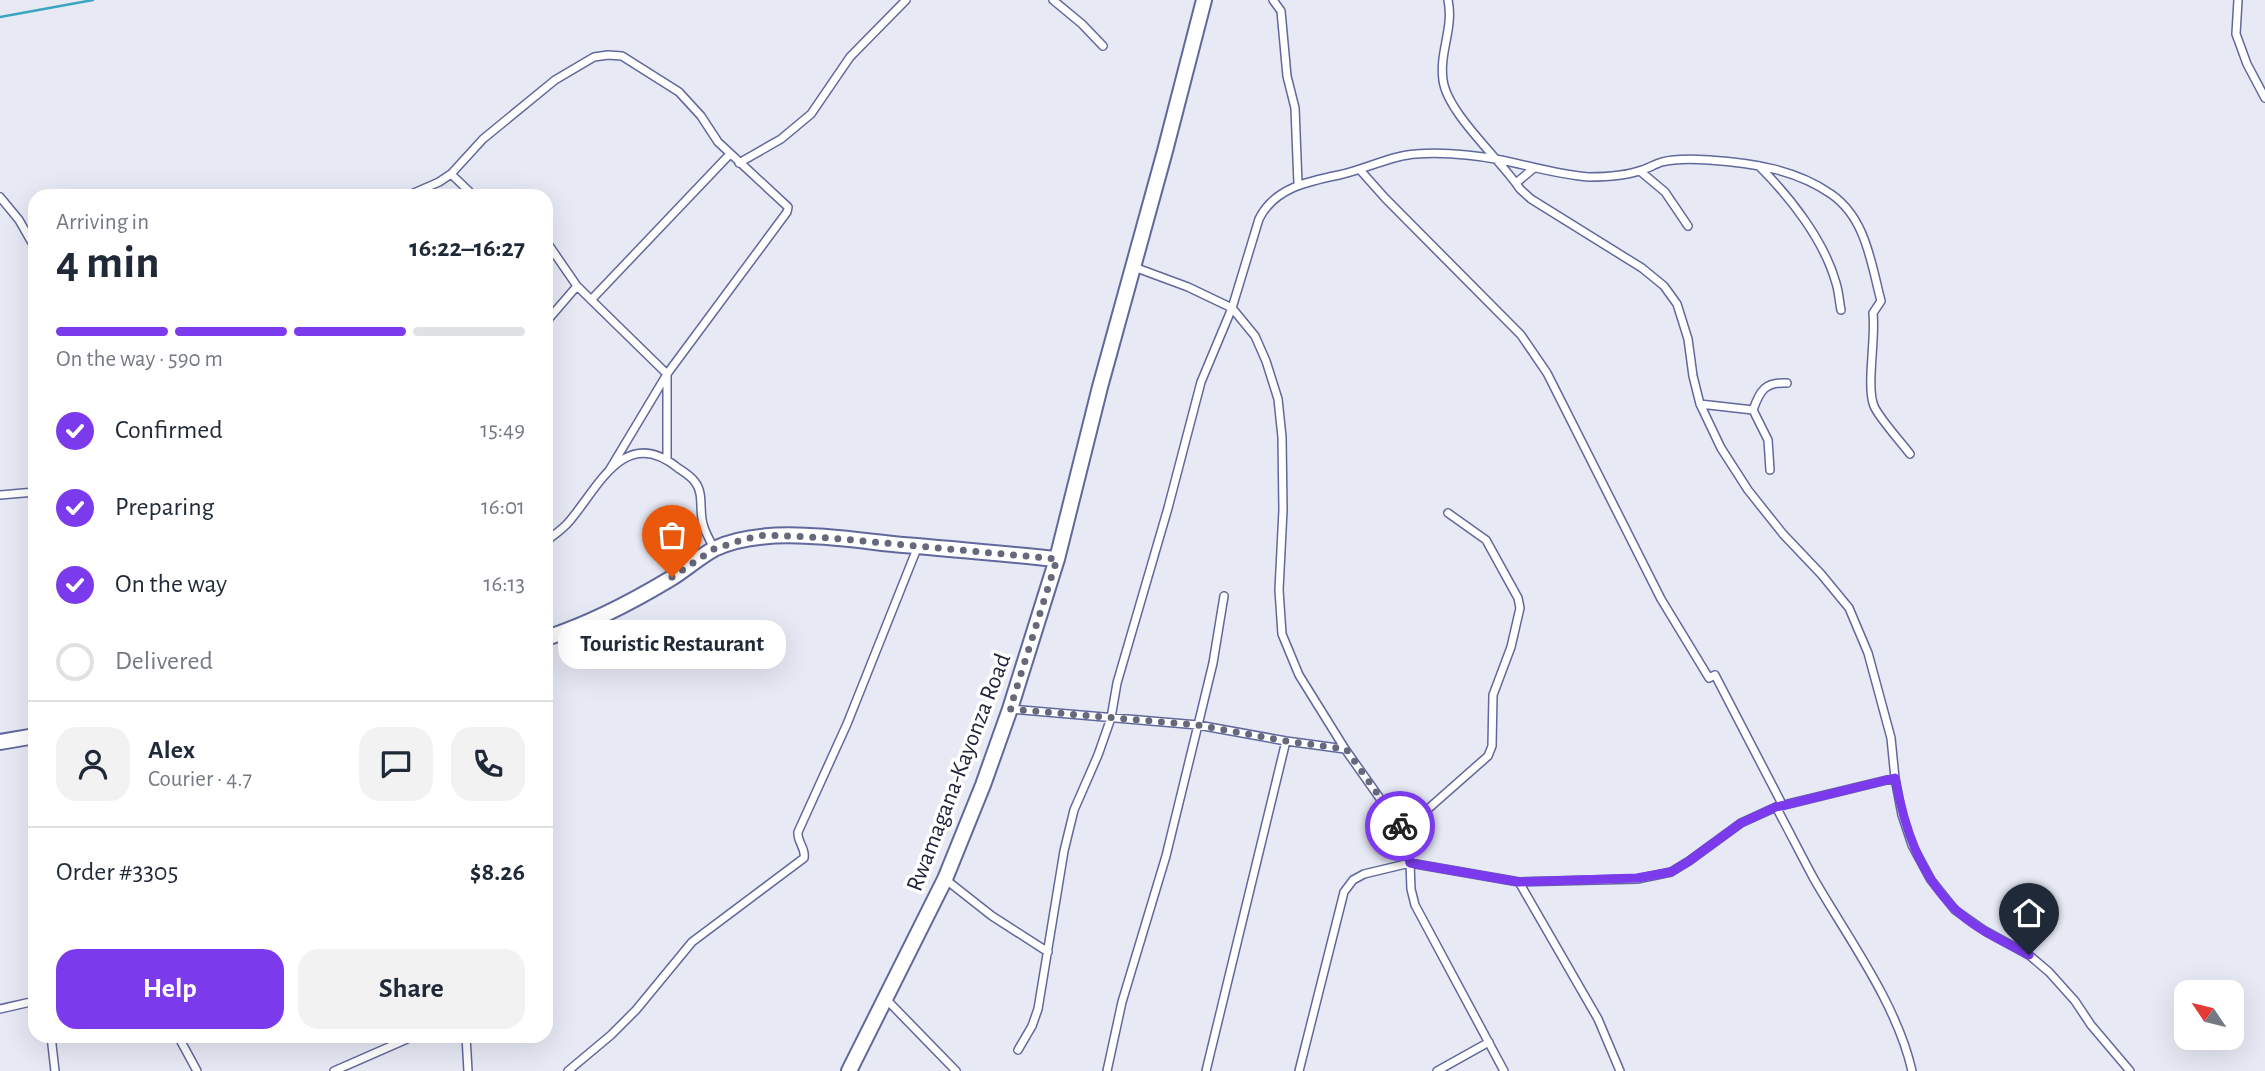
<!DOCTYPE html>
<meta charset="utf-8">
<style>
body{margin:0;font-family:"Alegreya Sans",sans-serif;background:#f2f2f3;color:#1f2937;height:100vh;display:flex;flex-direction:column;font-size:26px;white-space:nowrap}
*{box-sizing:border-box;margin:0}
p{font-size:23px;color:#747a83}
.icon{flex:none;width:38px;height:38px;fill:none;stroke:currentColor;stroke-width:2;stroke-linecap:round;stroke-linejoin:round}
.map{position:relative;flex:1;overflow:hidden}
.side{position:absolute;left:28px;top:189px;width:525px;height:854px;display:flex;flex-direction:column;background:#fff;border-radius:21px;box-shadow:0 7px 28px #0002}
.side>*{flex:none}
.needle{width:46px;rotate:305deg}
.buttons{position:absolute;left:2174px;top:980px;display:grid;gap:14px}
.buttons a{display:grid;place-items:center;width:70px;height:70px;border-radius:14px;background:#fff;box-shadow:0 7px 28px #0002;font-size:35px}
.pin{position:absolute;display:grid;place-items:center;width:60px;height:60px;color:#fff;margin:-72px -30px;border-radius:50% 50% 50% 0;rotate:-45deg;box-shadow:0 0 7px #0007}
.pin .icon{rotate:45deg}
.courier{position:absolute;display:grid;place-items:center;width:70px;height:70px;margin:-35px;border:5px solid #7c3aed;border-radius:50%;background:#fff;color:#222;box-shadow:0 2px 9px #0007}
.bubble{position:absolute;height:49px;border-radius:21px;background:#fff;box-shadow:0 7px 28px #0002;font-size:23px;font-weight:700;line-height:49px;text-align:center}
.head em{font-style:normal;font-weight:700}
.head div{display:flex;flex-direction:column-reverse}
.head{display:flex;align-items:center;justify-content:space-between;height:119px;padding:0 28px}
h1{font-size:46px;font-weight:700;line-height:52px}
.bar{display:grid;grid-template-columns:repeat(4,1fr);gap:10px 7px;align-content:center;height:84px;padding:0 28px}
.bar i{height:9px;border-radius:5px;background:#e0e1e3}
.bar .active{background:#7c3aed}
.bar p{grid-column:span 4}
.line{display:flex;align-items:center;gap:18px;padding:0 28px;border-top:2px solid #e0e1e3}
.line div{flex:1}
.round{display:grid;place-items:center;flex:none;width:74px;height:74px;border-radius:21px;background:#f2f2f3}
ol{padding:0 28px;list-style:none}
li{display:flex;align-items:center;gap:21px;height:77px}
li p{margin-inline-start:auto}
li .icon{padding:7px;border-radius:50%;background:#7c3aed;color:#fff;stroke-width:4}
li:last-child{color:#747a83}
li i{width:38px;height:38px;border:4px solid #e0e1e3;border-radius:50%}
.button{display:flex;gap:14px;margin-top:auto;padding:14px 28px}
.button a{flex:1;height:80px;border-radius:21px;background:#7c3aed;color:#fff;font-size:28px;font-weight:700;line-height:80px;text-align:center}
.button a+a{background:#f2f2f3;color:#1f2937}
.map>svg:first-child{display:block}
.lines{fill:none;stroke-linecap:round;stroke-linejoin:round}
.stream{stroke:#3ba5c0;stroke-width:2.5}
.street-casing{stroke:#61689c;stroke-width:10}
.highway-casing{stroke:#61689c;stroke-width:18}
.street{stroke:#fff;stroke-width:7}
.highway{stroke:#fff;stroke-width:14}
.done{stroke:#66697b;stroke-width:7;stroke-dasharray:0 12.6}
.route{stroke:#7c3aed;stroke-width:9}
.labels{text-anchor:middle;stroke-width:7;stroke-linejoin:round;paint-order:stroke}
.street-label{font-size:24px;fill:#21243a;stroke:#fff}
</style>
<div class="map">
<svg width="2265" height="1071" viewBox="0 0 2265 1071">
<rect width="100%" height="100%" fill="#e7e9f5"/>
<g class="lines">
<path class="stream" d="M0,17L93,0"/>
<g class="street-casing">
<path id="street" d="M1053,0L1082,24L1103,46
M1273,0L1281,11L1287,76L1295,108L1298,184
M1448,0C1454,28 1439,52 1443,80C1447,113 1501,160 1520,189L1531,199L1642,268L1664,286L1677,304L1688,339L1693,376L1700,404L1721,448L1748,490L1783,534L1821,574L1849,608L1868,653L1881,701L1891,738L1895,778L1902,815L1912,845L1931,880L1955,910L1985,931L2029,955L2049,972L2075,1001L2091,1025L2130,1071
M2238,0L2236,34L2247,64L2265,98
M739,163L781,139L811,114L850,57L906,0
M1759,166C1790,197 1824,240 1836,283C1839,292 1839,301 1841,310
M1361,171L1385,198L1521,335L1547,373L1661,599L1709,678L1715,675L1782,804L1776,807C1789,831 1801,855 1814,879C1848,938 1897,1004 1912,1071
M1640,171L1665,192L1688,226
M451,174L474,196
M1516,183L1534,168
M407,196L439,182L451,174L483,139L555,80L594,57L608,55L622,56L679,92L701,116L718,142L788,207L787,212L667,374V459
M0,197L19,220L35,248
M546,241L577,286L667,374L610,469
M1134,267L1188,287L1232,308L1255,336L1266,361L1278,399L1282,437L1283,510L1279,590L1282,634L1299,675L1345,749L1403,831L1410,863L1411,889L1415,905L1504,1071
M591,300L730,154
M546,322L577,286
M1700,404L1753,410
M1770,470L1768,440L1753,410C1760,390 1765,382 1787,383
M0,495L35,492
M546,541C553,536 561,530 567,524C597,491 623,423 678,468C684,472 691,476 695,482C704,493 699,510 703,524C705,532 710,541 714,548
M1010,709L1198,725L1286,741L1345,749
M1403,831L1488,756L1492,746L1493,695L1511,647L1520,608L1518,598L1486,540L1448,513
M945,879L992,916L1048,952
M1519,882L1598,1019L1620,1071
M886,999L956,1071
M0,1009L35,1001
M51,1036L55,1071
M178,1036L197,1071
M466,1036L468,1071
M1018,1050L1032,1026L1038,1009L1064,851L1074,810L1098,755L1111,718L1117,683L1168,508L1201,382L1232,308L1259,219C1274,188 1309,181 1339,175C1364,170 1392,155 1416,154C1443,152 1474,155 1501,160C1530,166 1560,175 1589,177C1607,177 1625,176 1642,170C1649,168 1655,164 1662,162C1677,158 1694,159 1709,160C1752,163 1795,169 1831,194C1866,218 1871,263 1881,301L1873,313C1876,338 1866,387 1874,406C1879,418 1901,442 1910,454
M334,1071L414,1036
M568,1071L611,1035L636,1010L692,942L804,858C806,848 797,842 798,832L847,724L918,546
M1107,1071L1122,1002L1166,856L1198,725L1213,663L1224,596
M1206,1071L1286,741
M1299,1071L1344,892L1353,880L1364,874L1410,863L1519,882L1637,879L1671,872L1689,861L1741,823L1776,807L1895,778
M1437,1071L1489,1042"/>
</g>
<g class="highway-casing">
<path id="highway" d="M546,638C590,624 630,603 670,579C685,570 699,557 714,549C765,524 848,540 903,545C954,549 1005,554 1057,559
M0,742L35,736
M849,1071L945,879L983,785L1010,709L1057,559L1100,387L1165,151L1204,0"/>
</g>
<use href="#street" class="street"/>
<use href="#highway" class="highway"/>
</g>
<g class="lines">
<path class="done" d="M672,577L714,549L745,539L765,535L831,538L1057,559L1010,709L1198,725L1286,741L1346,749L1400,826"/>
<path class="route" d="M1400,826L1403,831L1410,863L1519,882L1637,878L1671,872L1689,861L1741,823L1776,807L1895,778C1904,826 1919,874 1955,909C1975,929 2004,941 2029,955"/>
</g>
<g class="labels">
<g class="street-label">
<text transform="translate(958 772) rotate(-69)" y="8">Rwamagana-Kayonza Road</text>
</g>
</g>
</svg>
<div class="buttons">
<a><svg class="needle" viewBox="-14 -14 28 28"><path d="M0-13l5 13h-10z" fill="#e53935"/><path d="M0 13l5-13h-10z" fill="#747a83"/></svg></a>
</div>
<div class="pin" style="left:672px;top:577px;background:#ea580c"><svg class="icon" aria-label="bag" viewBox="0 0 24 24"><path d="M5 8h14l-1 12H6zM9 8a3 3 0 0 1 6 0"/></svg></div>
<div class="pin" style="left:2029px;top:955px;background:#1f2937"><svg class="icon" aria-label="home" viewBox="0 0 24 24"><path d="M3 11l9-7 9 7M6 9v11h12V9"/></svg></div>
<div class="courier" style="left:1400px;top:826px"><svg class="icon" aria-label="bike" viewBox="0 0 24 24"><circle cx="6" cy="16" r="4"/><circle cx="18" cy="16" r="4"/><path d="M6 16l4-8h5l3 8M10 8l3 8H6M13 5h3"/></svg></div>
<div class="bubble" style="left:558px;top:620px;width:228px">Touristic Restaurant</div>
<section class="side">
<div class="head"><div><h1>4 min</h1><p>Arriving in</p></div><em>16:22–16:27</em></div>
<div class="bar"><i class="active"></i><i class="active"></i><i class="active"></i><i></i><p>On the way · 590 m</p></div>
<ol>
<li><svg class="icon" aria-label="check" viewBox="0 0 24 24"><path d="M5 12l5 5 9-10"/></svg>Confirmed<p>15:49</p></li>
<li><svg class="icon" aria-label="check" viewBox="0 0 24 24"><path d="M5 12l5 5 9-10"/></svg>Preparing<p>16:01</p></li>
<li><svg class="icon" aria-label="check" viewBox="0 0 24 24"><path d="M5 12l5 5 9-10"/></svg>On the way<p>16:13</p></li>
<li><i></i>Delivered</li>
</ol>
<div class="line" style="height:126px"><a class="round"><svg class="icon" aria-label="person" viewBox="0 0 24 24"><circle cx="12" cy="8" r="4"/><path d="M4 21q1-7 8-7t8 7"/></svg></a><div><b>Alex</b><p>Courier · 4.7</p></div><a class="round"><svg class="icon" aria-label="chat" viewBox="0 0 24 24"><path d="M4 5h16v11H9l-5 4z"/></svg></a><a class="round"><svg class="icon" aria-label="phone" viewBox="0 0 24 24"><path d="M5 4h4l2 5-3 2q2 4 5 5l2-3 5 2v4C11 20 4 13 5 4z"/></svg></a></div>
<div class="line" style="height:91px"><div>Order #3305</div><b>$8.26</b></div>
<div class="button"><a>Help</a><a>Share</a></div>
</section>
</div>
